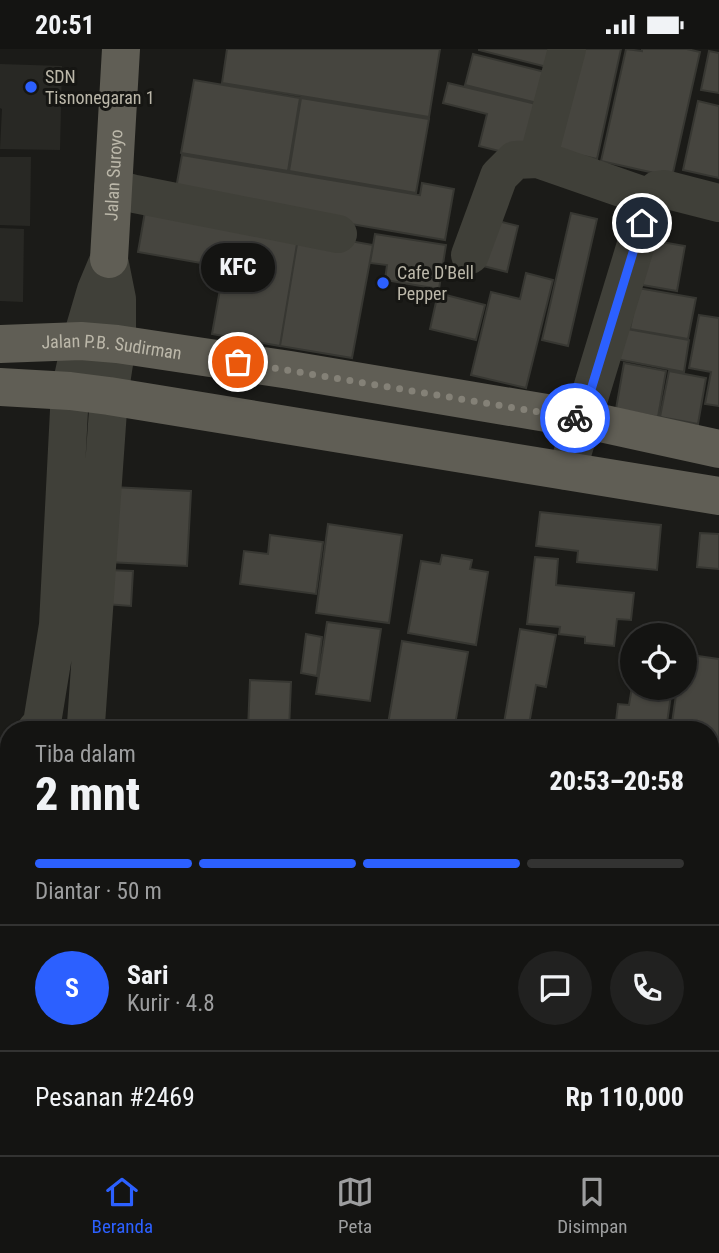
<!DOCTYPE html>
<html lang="id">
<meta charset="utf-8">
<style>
body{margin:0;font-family:"Roboto Condensed",sans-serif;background:#212120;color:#f1f3f6;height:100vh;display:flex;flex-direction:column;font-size:26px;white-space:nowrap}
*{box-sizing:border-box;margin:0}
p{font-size:23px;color:#9d9e9f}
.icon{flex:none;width:38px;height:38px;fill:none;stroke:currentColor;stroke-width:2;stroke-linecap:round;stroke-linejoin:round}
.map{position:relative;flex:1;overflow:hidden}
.side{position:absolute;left:0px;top:672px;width:719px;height:434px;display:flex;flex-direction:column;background:#141412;border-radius:28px 28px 0 0;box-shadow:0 2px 5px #0004,0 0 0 2px #333332}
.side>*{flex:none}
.controls{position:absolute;left:620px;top:574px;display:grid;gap:14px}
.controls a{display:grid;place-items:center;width:77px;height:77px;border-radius:50%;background:#141412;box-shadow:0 2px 5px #0004,0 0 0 2px #333332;font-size:35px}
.pin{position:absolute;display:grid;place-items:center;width:60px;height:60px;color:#fff;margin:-30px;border:4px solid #fff;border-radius:50%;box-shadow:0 2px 7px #0007}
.courier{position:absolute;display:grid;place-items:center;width:70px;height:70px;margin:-35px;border:5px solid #2c60ff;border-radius:50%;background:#fff;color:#222;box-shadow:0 2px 9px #0007}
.bubble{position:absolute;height:49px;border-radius:24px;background:#141412;box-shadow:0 2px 5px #0004,0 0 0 2px #333332;font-size:23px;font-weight:800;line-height:49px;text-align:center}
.head em{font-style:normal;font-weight:800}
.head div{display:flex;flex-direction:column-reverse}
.head{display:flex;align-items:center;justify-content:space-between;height:119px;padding:0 35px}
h1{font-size:46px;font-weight:800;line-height:52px}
.bar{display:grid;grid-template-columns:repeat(4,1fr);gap:10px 7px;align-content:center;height:84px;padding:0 35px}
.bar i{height:9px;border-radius:5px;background:#333332}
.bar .on{background:#2c60ff}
.bar p{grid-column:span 4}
.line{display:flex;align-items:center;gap:18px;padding:0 35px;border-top:2px solid #333332}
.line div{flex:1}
.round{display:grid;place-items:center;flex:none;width:74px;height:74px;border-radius:37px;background:#212120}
.status{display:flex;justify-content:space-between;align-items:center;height:49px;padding:0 35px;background:#141412;direction:ltr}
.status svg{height:19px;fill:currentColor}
.menu{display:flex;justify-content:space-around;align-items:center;height:98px;border-top:2px solid #333332;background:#141412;font-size:19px;color:#9d9e9f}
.menu a{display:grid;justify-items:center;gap:4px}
.menu .on{color:#2c60ff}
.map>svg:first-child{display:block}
.built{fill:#282824}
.building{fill:#46453f;stroke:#373732;stroke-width:2}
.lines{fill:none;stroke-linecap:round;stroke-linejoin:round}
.minor{stroke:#404039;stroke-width:38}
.major{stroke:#605e55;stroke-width:38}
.done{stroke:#848177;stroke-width:7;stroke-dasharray:0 12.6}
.route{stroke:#2c60ff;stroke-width:9}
.poi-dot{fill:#2c60ff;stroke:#161613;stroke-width:2.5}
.labels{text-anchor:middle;stroke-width:6;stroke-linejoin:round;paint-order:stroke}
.poi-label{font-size:18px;fill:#bcb8aa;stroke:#161613;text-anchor:start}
.street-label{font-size:18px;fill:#bcb8aa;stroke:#161613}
</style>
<div class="status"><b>20:51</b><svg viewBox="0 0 49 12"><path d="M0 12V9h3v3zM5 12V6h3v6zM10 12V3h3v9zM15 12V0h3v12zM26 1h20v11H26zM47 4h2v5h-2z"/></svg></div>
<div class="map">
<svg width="719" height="1106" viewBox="0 0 719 1106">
<rect width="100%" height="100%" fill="#1b1b18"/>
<path class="built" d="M0,15L62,17L60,101L0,100L2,60L0,59Z
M0,108H31L30,177L0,176Z
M0,179L24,180L23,253L0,252Z"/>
<path class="building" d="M227,0H440L429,68L222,34Z
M479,0H551L547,18L479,1Z
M579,0H621L597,110L557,101Z
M626,0L642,2V0H687L700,3L672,128L601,112Z
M709,2L719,4V44L701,41Z
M473,5L545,23L537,54L465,36Z
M194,31L300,49L288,122L181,104Z
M448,34L536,55L523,108L479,97L487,65L443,54Z
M301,49L429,70L416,144L289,122Z
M698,52L719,57V129L683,121Z
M182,106L420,146L422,134L454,140L445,191L175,145Z
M146,157L299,183L280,297L212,285L224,218L138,203Z
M571,164L597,170L568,297L542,291Z
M486,169L518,177L507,223L475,215Z
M299,183L373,196L352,309L280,297Z
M375,185L446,196L439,240L385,231L387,216L370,214Z
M650,191L685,197L677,242L642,236Z
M526,224L553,231L526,339L471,326L491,243L520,250Z
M638,239L696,249L688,290L630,280Z
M438,244L485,256L476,291L430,280Z
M699,266L719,269V357L705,355L711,323L689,319Z
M616,278L689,291L684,323L611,309Z
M624,314L666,322L658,368L616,360Z
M669,322L706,329L698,375L660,368Z
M112,438L191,442L187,517L107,513Z
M540,463L661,476L657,521L577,513L578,502L536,497Z
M328,475L402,486L389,574L316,564Z
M700,484L719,485V520L697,518Z
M270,486L323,493L316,545L240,535L244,502L268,505Z
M442,506L472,511L470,520L488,523L476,596L408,584L421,512L440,515Z
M535,508L558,510L556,536L634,544L631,571L617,570L614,597L585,594V588L559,585L560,578L527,575Z
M107,521L133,522L131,557L105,555Z
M327,573L381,580L370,652L316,645Z
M520,580L556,586L546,638L536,636L528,681H509L503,680Z
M306,585L322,588L317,627L301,624Z
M402,592L468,603L454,681H387Z
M684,605L719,610V691L710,690V681H671L677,639H684Z
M250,631L291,633L289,681H248Z
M632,638L672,639L666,681H615L618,655L629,656Z
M710,694L717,695L715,710L719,711V747L710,746Z
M6,753H9V992L0,991V780H4Z
M717,914L719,915V947L710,945Z
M710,949L719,951V988L710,986Z
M710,999L719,1000V1044L710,1043Z
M710,1087L719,1088V1106H678L680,1097H710Z
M518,1097H581V1106L518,1105Z
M587,1097H650L649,1106H585Z"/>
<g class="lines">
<path class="minor" d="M538,110L567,0
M113,139L135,145L338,185
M470,206L499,127L515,111L538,110L650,149
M567,422L650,149L657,141L664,140L719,154
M36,681L42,674L58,576L70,342L81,292L96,241L109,210
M90,681L86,675L109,347L117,295V250L110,215
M0,716L9,707
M710,853L719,816
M710,989L719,991
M157,1097V1106
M655,1106L657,1097"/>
<g class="major">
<path id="s1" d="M109,210L121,0"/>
<path id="s2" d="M0,295L81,292L117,295L290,321L582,370L719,400"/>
<path d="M0,338L70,342L109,347L719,447"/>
</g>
</g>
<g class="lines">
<path class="done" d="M238,313L575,369"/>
<path class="route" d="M575,369L582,370L642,174"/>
</g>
<g class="poi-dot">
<circle cx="31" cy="38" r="7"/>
<circle cx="383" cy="234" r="7"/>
</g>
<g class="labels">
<g class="poi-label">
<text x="45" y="34">SDN<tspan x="45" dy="21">Tisnonegaran 1</tspan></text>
<text x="397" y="230">Cafe D'Bell<tspan x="397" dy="21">Pepper</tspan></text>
</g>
<g class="street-label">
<text dy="6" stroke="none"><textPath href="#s1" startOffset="84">Jalan Suroyo</textPath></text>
<text dy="6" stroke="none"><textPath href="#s2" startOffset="112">Jalan P.B. Sudirman</textPath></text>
</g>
</g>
</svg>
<div class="controls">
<a><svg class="icon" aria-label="locate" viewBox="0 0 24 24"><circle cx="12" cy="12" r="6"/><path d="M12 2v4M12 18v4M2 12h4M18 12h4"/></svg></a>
</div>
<div class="pin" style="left:238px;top:313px;background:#ea580c"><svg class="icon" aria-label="bag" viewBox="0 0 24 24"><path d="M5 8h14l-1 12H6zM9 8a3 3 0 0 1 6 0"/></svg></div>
<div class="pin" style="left:642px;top:174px;background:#1f2937"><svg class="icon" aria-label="home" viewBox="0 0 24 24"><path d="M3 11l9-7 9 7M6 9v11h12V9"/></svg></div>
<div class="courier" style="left:575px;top:369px"><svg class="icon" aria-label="bike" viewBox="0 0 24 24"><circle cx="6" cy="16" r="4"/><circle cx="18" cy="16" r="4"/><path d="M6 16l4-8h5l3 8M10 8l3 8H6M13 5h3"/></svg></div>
<div class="bubble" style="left:201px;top:194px;width:74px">KFC</div>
<section class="side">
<div class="head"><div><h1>2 mnt</h1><p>Tiba dalam</p></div><em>20:53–20:58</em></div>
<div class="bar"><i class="on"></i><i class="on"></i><i class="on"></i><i></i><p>Diantar · 50 m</p></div>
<div class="line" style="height:126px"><b class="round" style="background:#2c60ff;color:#fff">S</b><div><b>Sari</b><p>Kurir · 4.8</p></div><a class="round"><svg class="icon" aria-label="chat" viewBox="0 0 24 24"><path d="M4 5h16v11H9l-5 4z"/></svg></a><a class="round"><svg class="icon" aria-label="phone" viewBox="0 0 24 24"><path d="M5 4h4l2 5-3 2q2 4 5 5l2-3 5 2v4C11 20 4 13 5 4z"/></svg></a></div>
<div class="line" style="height:91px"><div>Pesanan #2469</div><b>Rp 110,000</b></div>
</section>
</div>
<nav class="menu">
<a class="on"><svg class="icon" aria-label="home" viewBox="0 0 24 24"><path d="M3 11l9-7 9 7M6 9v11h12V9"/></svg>Beranda</a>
<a><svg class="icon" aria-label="map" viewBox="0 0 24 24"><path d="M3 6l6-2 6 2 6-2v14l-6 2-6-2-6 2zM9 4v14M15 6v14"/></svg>Peta</a>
<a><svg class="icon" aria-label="saved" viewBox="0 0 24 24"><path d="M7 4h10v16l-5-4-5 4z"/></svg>Disimpan</a>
</nav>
